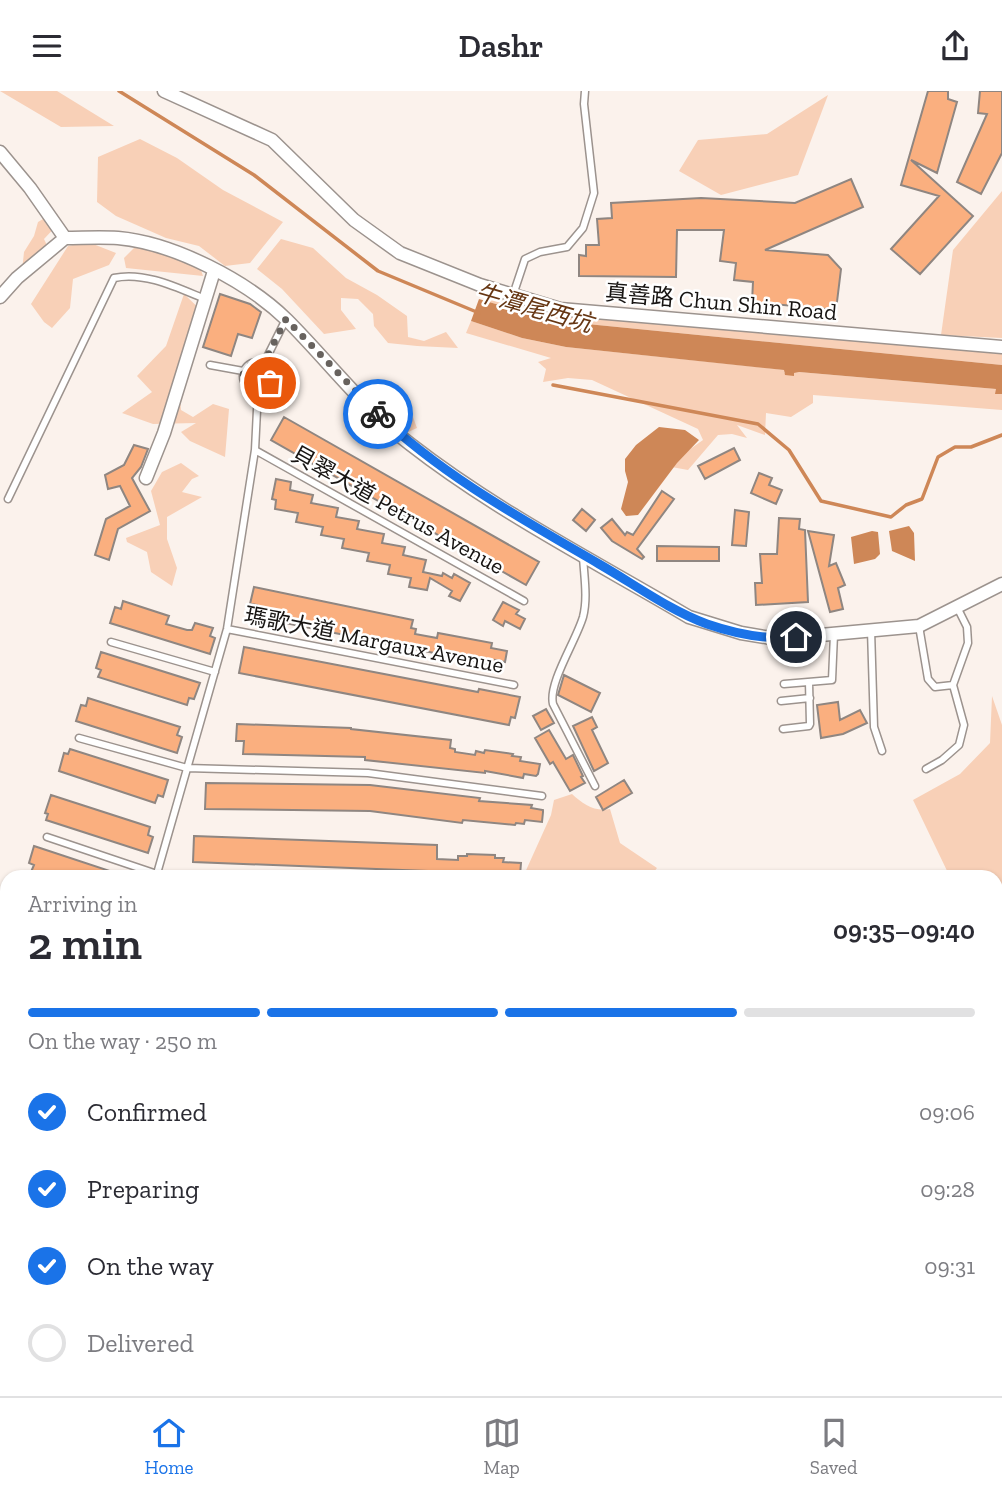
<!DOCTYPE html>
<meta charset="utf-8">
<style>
body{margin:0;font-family:"Zilla Slab","Noto Sans TC",serif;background:#f2f2f3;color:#2b2b33;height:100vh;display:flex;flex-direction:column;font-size:26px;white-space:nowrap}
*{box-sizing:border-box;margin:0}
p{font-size:23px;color:#7c7c81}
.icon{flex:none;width:38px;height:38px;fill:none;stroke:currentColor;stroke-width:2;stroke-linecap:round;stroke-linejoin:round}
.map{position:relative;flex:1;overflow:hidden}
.drawer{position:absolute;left:0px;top:779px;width:1003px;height:527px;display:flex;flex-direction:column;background:#fff;border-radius:21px 21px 0 0;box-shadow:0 2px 5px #0004}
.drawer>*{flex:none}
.pin{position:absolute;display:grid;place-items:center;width:60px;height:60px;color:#fff;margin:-30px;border:4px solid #fff;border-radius:50%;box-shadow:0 2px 7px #0007}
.courier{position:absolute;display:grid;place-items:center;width:70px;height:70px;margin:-35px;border:5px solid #1a73e8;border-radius:50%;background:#fff;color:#222;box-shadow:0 2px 9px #0007}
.headline em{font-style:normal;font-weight:600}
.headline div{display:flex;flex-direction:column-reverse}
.headline{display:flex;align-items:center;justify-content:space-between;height:119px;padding:0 28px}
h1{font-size:46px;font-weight:600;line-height:52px}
.bar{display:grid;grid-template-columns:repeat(4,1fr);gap:10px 7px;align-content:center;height:84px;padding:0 28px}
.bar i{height:9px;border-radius:5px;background:#e1e1e2}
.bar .active{background:#1a73e8}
.bar p{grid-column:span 4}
ol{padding:0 28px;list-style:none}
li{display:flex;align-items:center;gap:21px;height:77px}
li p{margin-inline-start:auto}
li .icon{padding:7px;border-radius:50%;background:#1a73e8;color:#fff;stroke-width:4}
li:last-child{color:#7c7c81}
li i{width:38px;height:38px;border:4px solid #e1e1e2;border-radius:50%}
header{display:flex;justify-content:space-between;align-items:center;height:91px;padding:0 28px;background:#fff;font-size:32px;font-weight:600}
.dock{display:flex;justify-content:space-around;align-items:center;height:98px;border-top:2px solid #e1e1e2;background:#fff;font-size:19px;color:#7c7c81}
.dock a{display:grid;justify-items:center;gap:4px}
.dock .active{color:#1a73e8}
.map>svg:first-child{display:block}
.green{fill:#f8d0b7}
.water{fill:#ce8757}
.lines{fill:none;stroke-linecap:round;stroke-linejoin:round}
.stream{stroke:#ce8757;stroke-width:3.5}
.building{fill:#faaf7f;stroke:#8f8681;stroke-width:2}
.service-casing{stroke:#9c938e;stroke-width:9}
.minor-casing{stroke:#9c938e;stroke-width:15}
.service{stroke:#fff;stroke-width:6}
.minor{stroke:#fff;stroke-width:12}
.done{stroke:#67625e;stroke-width:7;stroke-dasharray:0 12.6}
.route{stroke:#1a73e8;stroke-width:9}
.labels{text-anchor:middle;stroke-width:5;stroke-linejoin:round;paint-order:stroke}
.street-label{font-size:23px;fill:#171412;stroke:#fff}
.water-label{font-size:24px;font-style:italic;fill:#663613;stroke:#fff}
</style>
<header><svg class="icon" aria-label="menu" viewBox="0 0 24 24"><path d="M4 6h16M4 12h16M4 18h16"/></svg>Dashr<svg class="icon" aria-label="share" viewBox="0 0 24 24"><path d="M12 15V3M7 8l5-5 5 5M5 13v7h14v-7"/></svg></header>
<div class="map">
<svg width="1002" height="1305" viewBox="0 0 1002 1305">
<rect width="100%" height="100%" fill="#fbf2ec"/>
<path class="green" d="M0,0H57L114,35L61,36Z
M828,4L798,84L721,104L679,80L698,49L767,43Z
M140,48L177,67L223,99L283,131L250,172L225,175L199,155L166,147L116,125L97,111L98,66Z
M1002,100V247L941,244L953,159Z
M55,121L61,130L44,148L53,167L22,180L24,161L34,145L38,131Z
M281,148L313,157L346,187L377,204L407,225L408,246L424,250L446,241L458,257L417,255L388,252L374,235L373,223L358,208L341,207V219L356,238L324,243L282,198L257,178Z
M88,151L116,162L109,174L73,188L70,217L52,237L44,231L31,213L68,155Z
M134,157H179L200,176L203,185L126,177L124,167Z
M487,200L570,221L1002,263V274L577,232C546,226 515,220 486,210Z
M184,203L206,224L177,275L181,319L193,326L213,313L229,318L225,366L190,350L181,341L196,332L153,333L122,322L152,301L137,285L166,255Z
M471,230L522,247L566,256L785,279L784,282L799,281L996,298V303H1002V319L813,304V312L791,326L766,322L765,344L737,334L747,347L732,343L718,344L688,379L666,375L703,349L698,338L592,289L568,287L543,291L546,278L538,271L551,267L466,242Z
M399,294L392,310L409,315L417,337L406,342L380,319L386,312L379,298Z
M181,372L199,385L192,388L182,401L202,406L167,426V448L177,477L172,495L151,481L147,461L127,451L126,447L160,434L151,400L162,381Z
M992,605L1002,634V831H996V786H950L913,709L960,683L990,652Z
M572,703C583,713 594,721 610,718L620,752L657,777L650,786H523L551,724L554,709Z
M0,972L7,974V1298H723L726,1305H0Z
M996,1173L1002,1177V1305H739L738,1299L996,1298Z"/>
<path class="water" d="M479,208L533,224L577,232L1002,274V303H995L996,298L799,281L794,282V285L785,284L784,279L566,256L522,247L471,230Z
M659,336L685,339L699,349L677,372L638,424L626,425L621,418L628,391L625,380V368L636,354Z
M909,435L914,442L915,470L892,460L889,440Z
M872,440L878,441L880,463L875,468L854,473L851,446Z"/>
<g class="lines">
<path class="stream" d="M119,0L254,84L378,180L479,222
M553,294L758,333L789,359L821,410L891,426L906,414L922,408L938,366L955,356H971L1002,344"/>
</g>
<path class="building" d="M928,0H948V8L957,11L937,82L911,69L973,125L920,183L891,158L939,105L901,94Z
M980,0H1002V62L981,103L957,91L987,23L978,22Z
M851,88L863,116L765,159L828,164L841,178L836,219L752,211L753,191L734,189L736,172L720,170L724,139H677L676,186L579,185V164L586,165V154H599L597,128L612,127L611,112L701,107L795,112Z
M220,203L250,213L261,221L252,247L238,243L231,265L203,256Z
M284,326L539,471L526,494L271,349Z
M134,354L148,358L141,376L132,387L150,420L118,438L109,469L95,464L106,428L130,415L120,395L108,398L105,384L124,374Z
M734,357L740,369L705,388L698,375Z
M759,382L772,387L769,394L782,399L776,413L751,402Z
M276,388L291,391L290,399L313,404L311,412L338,417L336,426L359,430L357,438L384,443L382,452L405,456L403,464L426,469L423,481L442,485L443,482L452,487L454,483L470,492L460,510L449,505L452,500L430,487L427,499L409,496L411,487L388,483L390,474L367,470L369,462L342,457L344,448L321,444L323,436L296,431L298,422L275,418L276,409L272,408Z
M662,400L674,408L637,458L644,466L642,468L612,450L601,437L612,428L625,444L627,441L633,444Z
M582,418L595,429L586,440L573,429Z
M735,419L749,421L746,455L732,454Z
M779,427L800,428L799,438L805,439L808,511L756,514L755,492H762L760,463H777Z
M808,440L834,444L829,475L836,472L845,494L838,497L843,518L830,521Z
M657,455L719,456V470H657Z
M254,496L413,529L411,537L416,538L415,543L437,547L438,542L492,552L491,557L507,560L505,571L495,569L494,574L255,526L257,514L250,513Z
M123,510L169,525L166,533L187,539H192L195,532L213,537L210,545L215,547L210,563L110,532L115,516L121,518Z
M503,511L519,519L516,523L525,528L520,538L505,530L503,535L493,529Z
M244,556L478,601L479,598L520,606L515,627L511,626L509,634L239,582Z
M101,561L200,592L194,608L189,607L187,614L98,586L101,579L96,577Z
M564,584L600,602L591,621L558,604Z
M88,607L180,636L177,644L182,646L177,662L76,630L81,614L86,615Z
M838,611L840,629L860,619L867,632L843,643L821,647L817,614Z
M546,618L554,632L541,639L533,625Z
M592,626L597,636L592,639L608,672L594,680L573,635Z
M237,633L351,637V638L451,649L450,657L455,658V661L475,664L476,660L484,662L485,659L513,663L512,665L521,666L520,670L540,673L538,683L536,685L524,683L523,687L485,680V682L365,669V666L243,663L244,650H236Z
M549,639L566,668L573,664L583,685L581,686L585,692L570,700L553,671L550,673L535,647Z
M70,658L168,689L163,706L158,704L155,712L59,680L64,662L68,663Z
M624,689L632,702L603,719L596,706Z
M206,692L370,694L480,707L479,710L532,714L531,717L543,719V721L542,731L525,729L524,733L516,732L515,734L463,729L462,732L370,720L205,718Z
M51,704L150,736L148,744L153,746L148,762L46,729L48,723L45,722Z
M194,745L437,754V768L458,769V765H467V763L495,764V767H504L503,771L521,772L520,784L491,786L469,784V785H453V781L193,771Z
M34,755L122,784L121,786H46L31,781L34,774L29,772Z"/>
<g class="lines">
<g class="service-casing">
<path id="service" d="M513,204L525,168L540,161L567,156L583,137L594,102L584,13L585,0
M243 285a14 14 0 1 1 28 0a14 14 0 1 1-28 0Z
M264,272L286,228
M210,274L243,280
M255,359L524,510
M8,408L114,187C144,180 178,197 205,208
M583,465C584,485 588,507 583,526C576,550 548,592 553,613L595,695
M919,535L928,588L935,596L953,594
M227,538L514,594
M871,539L874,636L882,660
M111,551L215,581
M784,593L832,589L834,543
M781,610L810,607
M783,638L809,635L810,633L809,591
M79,647L187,677L368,682L542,705
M926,678L942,669L959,654L964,634L953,594L968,552L967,536L957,516
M47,746L157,783L211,786
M156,786L227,538L255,359L258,299
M4,802L7,803
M996,1166L1002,1170"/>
</g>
<g class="minor-casing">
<path id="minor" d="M164,0L272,49L354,129L400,162L480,194L560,218L1002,256
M0,61L30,97L65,147
M65,147C82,147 100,146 118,147C174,152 247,190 287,229C328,270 364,318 410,353C496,420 596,471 689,526L741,542L777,548L919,535L1002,493
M0,206L17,187L65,147
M146,387L164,342L214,180"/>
</g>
<use href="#service" class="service"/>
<use href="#minor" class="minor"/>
</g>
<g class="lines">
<path class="done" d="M270,292L263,297H250L244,290L243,280L254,271L264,272L286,228L378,323"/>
<path class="route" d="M378,323C443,385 522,428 599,473C634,493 669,519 707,533C736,543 766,549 796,546"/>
</g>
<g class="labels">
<g class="street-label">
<text transform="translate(721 211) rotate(5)" y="8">真善路 Chun Shin Road</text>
<text transform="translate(398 419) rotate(29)" y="8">貝翠大道 Petrus Avenue</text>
<text transform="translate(374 549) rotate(11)" y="8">瑪歌大道 Margaux Avenue</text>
</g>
<g class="water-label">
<text transform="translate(534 217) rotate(16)" y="8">牛潭尾西坑</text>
</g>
</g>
</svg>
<div class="pin" style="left:270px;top:292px;background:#ea580c"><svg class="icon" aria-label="bag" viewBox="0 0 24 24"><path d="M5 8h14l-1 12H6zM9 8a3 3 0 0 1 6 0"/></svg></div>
<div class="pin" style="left:796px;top:546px;background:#1f2937"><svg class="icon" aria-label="home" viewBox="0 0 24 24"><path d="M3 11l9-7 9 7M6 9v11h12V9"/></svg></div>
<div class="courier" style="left:378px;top:323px"><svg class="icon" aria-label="bike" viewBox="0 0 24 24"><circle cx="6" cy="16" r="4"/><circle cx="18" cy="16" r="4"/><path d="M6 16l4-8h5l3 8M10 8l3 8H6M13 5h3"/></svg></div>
<section class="drawer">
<div class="headline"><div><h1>2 min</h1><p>Arriving in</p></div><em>09:35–09:40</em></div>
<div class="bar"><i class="active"></i><i class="active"></i><i class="active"></i><i></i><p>On the way · 250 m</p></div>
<ol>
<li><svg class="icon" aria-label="check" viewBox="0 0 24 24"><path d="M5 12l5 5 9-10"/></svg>Confirmed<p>09:06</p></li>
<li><svg class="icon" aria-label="check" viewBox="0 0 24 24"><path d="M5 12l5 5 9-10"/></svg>Preparing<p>09:28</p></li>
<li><svg class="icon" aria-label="check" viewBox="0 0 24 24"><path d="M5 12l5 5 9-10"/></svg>On the way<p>09:31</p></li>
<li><i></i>Delivered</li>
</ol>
</section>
</div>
<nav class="dock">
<a class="active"><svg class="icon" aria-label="home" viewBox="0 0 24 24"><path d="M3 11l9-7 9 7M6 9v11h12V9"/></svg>Home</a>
<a><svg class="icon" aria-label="map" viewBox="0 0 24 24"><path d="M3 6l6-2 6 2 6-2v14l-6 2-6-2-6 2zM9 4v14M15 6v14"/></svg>Map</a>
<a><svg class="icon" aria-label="saved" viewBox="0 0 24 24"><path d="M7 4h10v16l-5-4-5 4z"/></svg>Saved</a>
</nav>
